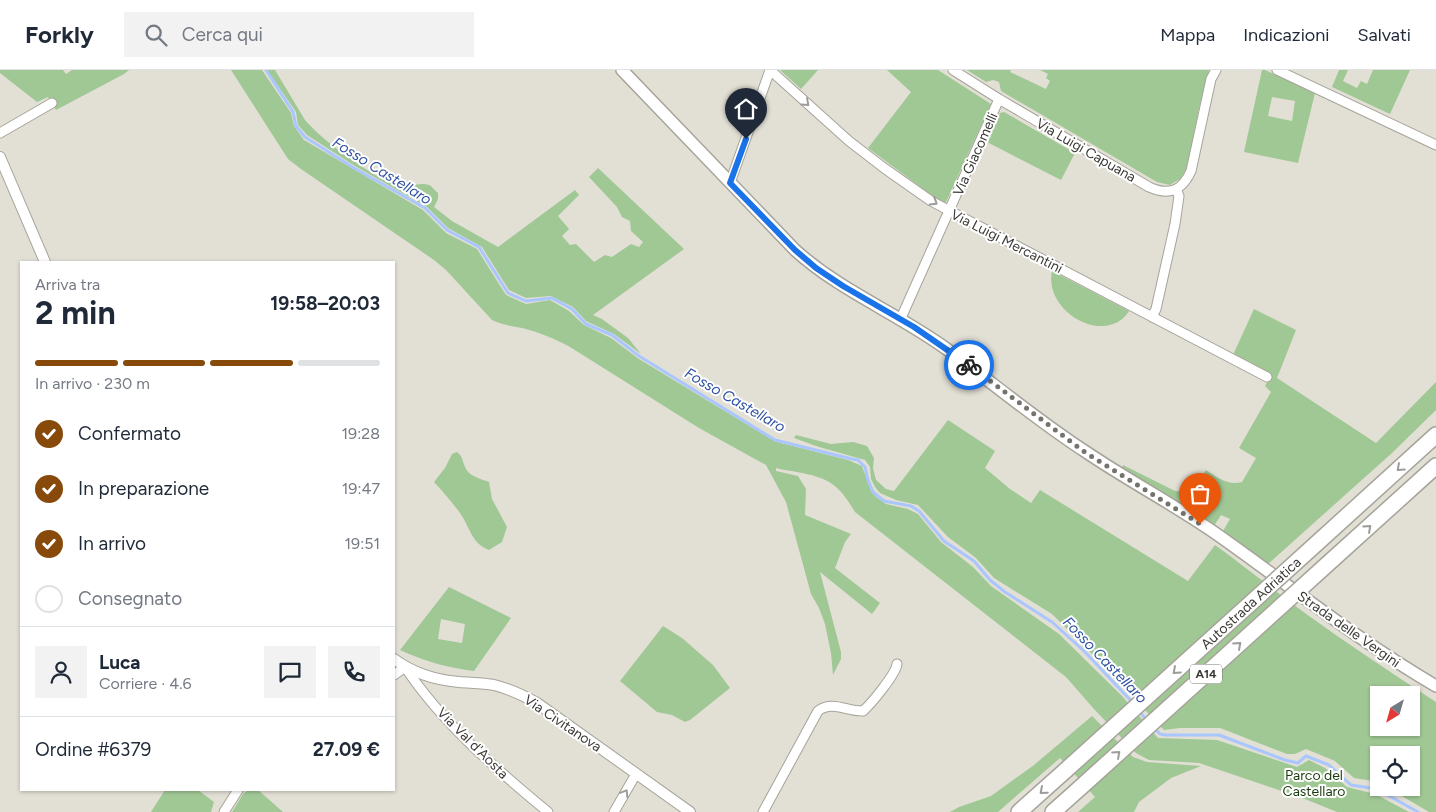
<!DOCTYPE html>
<html lang="it">
<meta charset="utf-8">
<style>
body{margin:0;font-family:Figtree,sans-serif;background:#f2f2f3;color:#1f2937;height:100vh;display:flex;flex-direction:column;font-size:19px;white-space:nowrap}
*{box-sizing:border-box;margin:0}
p{font-size:16px;color:#747a83}
.icon{flex:none;width:28px;height:28px;fill:none;stroke:currentColor;stroke-width:2;stroke-linecap:round;stroke-linejoin:round}
.map{position:relative;flex:1;overflow:hidden}
.sheet{position:absolute;left:20px;top:191px;width:375px;height:530px;display:flex;flex-direction:column;background:#fff;border-radius:0px;box-shadow:0 1px 4px #0004}
.sheet>*{flex:none}
.needle{width:32px;rotate:217deg}
.controls{position:absolute;left:1370px;top:616px;display:grid;gap:10px}
.controls a{display:grid;place-items:center;width:50px;height:50px;border-radius:0px;background:#fff;box-shadow:0 1px 4px #0004;font-size:25px}
.pin{position:absolute;display:grid;place-items:center;width:42px;height:42px;color:#fff;margin:-51px -21px;border-radius:50% 50% 50% 0;rotate:-45deg;box-shadow:0 0 5px #0007}
.pin .icon{rotate:45deg}
.courier{position:absolute;display:grid;place-items:center;width:50px;height:50px;margin:-25px;border:4px solid #1a73e8;border-radius:50%;background:#fff;color:#222;box-shadow:0 1px 6px #0007}
.head em{font-style:normal;font-weight:700}
.head div{display:flex;flex-direction:column-reverse}
.head{display:flex;align-items:center;justify-content:space-between;height:85px;padding:0 15px}
h1{font-size:32px;font-weight:700;line-height:38px}
.bar{display:grid;grid-template-columns:repeat(4,1fr);gap:8px 5px;align-content:center;height:60px;padding:0 15px}
.bar i{height:6px;border-radius:4px;background:#e0e1e3}
.bar .current{background:#884a0b}
.bar p{grid-column:span 4}
.line{display:flex;align-items:center;gap:12px;padding:0 15px;border-top:1px solid #e0e1e3}
.line div{flex:1}
.round{display:grid;place-items:center;flex:none;width:52px;height:52px;border-radius:0px;background:#f2f2f3}
ol{padding:0 15px;list-style:none}
li{display:flex;align-items:center;gap:15px;height:55px}
li p{margin-inline-start:auto}
li .icon{padding:5px;border-radius:50%;background:#884a0b;color:#fff;stroke-width:4}
li:last-child{color:#747a83}
li i{width:28px;height:28px;border:2px solid #e0e1e3;border-radius:50%}
header{display:flex;align-items:center;gap:30px;box-sizing:border-box;height:70px;padding:0 25px;background:#fff;border-bottom:1px solid #e0e1e3}
header strong{font-size:24px}
nav{display:flex;gap:28px;margin-inline-start:auto;font-size:18px}
.search{width:350px;height:45px;background:#f2f2f3;display:flex;align-items:center;gap:12px;box-sizing:border-box;padding:0 18px;border-radius:0px;color:#747a83;font-size:19px}
.map>svg:first-child{display:block}
.green{fill:#a0c895;fill-rule:evenodd}
.lines{fill:none;stroke-linecap:round;stroke-linejoin:round}
.stream{stroke:#aac6fe;stroke-width:3}
.minor-casing{stroke:#a6a49a;stroke-width:11}
.tertiary-casing{stroke:#a6a49a;stroke-width:12}
.secondary-casing{stroke:#a6a49a;stroke-width:14}
.motorway-casing{stroke:#a6a49a;stroke-width:18}
.minor{stroke:#fff;stroke-width:9}
.tertiary{stroke:#fff;stroke-width:10}
.secondary{stroke:#fff;stroke-width:11}
.motorway{stroke:#fff;stroke-width:15}
.motorway-bridge-casing{stroke:#a6a49a;stroke-width:18;stroke-linecap:butt}
.motorway-bridge{stroke:#fff;stroke-width:15}
.oneway{stroke:#9c9c9a}
.done{stroke:#75736d;stroke-width:5;stroke-dasharray:0 9}
.route{stroke:#1a73e8;stroke-width:6}
.labels{text-anchor:middle;stroke-width:4;stroke-linejoin:round;paint-order:stroke}
.shield{fill:#fff;stroke:#757472;stroke-width:1}
.shield-label{font-size:12px;font-weight:bold;fill:#3a3935}
.street-label{font-size:14px;fill:#3a3935;stroke:#fff}
.park-label{font-size:14px;fill:#1a3b0e;stroke:#fff}
.water-label{font-size:15px;font-style:italic;fill:#2e51a1;stroke:#fff}
</style>
<header>
<strong>Forkly</strong>
<div class="search"><svg class="icon" aria-label="search" viewBox="0 0 24 24"><circle cx="10" cy="10" r="6"/><path d="M15 15l6 6"/></svg>Cerca qui</div>
<nav><a>Mappa</a><a>Indicazioni</a><a>Salvati</a></nav>
</header>
<div class="map">
<svg width="1436" height="742" viewBox="0 0 1436 742">
<rect width="100%" height="100%" fill="#e2dfd5"/>
<path class="green" d="M0,0H63L66,4L72,0H129L124,4L56,40L48,27L37,32L0,3Z
M231,0H262L291,43L294,56L304,70L423,140L446,163L477,179L506,225L526,234L550,230L569,241L584,255L611,268L639,289L771,369L777,372L848,390L862,396L871,421L876,427L886,434L908,439L918,444L941,472L973,497L991,516L1059,564L1122,626L1158,668L1217,670L1297,697L1309,690L1325,698L1347,717L1375,724L1409,742H1337L1305,729L1199,693L1149,690L1136,683L1094,639L1066,607L855,442C850,434 844,424 836,417C820,403 796,403 776,398V401L798,406L806,419L805,445L851,464L845,472L835,498L880,533L872,544L820,502L841,582V589L833,605L831,583L825,554L819,538L811,524L786,432L766,395L699,358L570,277C555,269 539,262 522,258C511,256 502,255 492,250L446,200L434,190L301,99L288,89Z
M267,0H275L305,50C323,71 366,102 391,113C406,120 419,111 429,115C432,116 435,121 438,123V129L434,137L452,151L498,177L575,120L579,125L558,146L569,159L562,166L570,175L576,174L594,192L605,185L612,187L631,174L639,177L643,172L631,161L630,151L622,147L617,137L589,107L598,98L684,179L593,245L602,249L628,268L641,284L614,264L586,251L573,237L551,226L526,228L509,220L482,177L448,158L427,137L355,96L307,65L298,55L296,42Z
M780,0H818L801,19Z
M887,0H938L991,34L946,132H943L934,127L868,78L911,22Z
M967,0H1011L1010,2L1046,19L1050,11L1046,8L1048,4L1040,0H1209L1199,38L1188,95L1181,108L1170,115L1157,112L1001,21L999,12L993,10L986,12Z
M1262,0H1265L1315,23L1298,93L1244,82ZM1272,27L1295,31L1292,51L1268,46Z
M1339,0H1348L1343,11L1357,18L1361,11L1367,14L1373,0H1410L1390,44L1332,17Z
M1004,42L1075,83L1061,110L987,72L1000,43Z
M1052,201L1129,241C1127,244 1124,248 1121,250C1093,270 1044,237 1052,201Z
M1254,239L1296,260L1277,308L1376,373L1436,312V340L1392,383L1268,494L1223,461L1230,449L1221,445L1214,456L1122,399L1123,395L1175,421L1191,422L1206,400C1217,407 1228,416 1242,412L1256,388L1239,378L1271,322L1265,316L1271,305L1233,285Z
M948,350L995,381L985,398L1010,419L1031,433L1040,420L1188,511L1215,475C1247,498 1277,523 1309,546C1351,576 1393,604 1436,632V742H1429L1388,718H1411V685H1379V712L1354,708L1335,691L1306,679L1295,684H1287L1220,658H1180L1164,660L1091,583L1052,544L994,508L976,488L948,467L918,435L896,430L880,423L875,417L871,409L870,397L865,390L819,377L794,368L796,365L831,374L853,372L867,376L874,388L873,398L876,410L886,419L894,421ZM1379,625H1411V658H1379Z
M457,382C463,387 462,390 465,397C468,406 481,409 489,412L492,429L507,457L502,472L489,480C471,473 470,457 460,443C452,432 443,422 434,412L445,398L452,384Z
M449,517L511,548L474,601C445,597 427,592 400,580ZM441,549L465,554L462,573L438,569Z
M663,556L682,568L713,595L730,618L690,650L685,652L672,645L657,642L620,611Z
M1092,646L1133,687L1147,692L1201,696L1171,708L1139,732L1134,742H1078L1095,727L1060,688L998,742H950L959,737L991,726L1034,695Z
M165,720H198L214,732L211,742H151Z
M248,720H258L283,742H232L243,724Z"/>
<g class="lines">
<path class="stream" d="M266,0L293,42L296,56L305,67L354,98L425,138L447,160L479,177L508,223L526,231L552,228L572,239L586,254L612,265L639,286L775,370L852,389L858,390L865,397L868,410L873,422L884,431L911,436L919,441L944,471L974,491L990,510L1005,522L1052,552L1085,582L1134,634
M1139,641L1148,652
M1154,658L1160,664L1165,665H1219L1285,690L1298,693L1306,686L1329,695L1351,715L1377,719L1418,742"/>
<g class="minor-casing">
<path id="minor" d="M770,0L849,71L884,98L931,131L1267,307
M953,0L999,29L1149,117C1169,126 1182,121 1191,101L1211,9L1216,0
M1277,0L1436,75
M0,63L52,33
M730,113L770,0
M1152,247L1156,239L1175,154L1179,126L1176,119
M901,248L999,29
M394,605L405,597C443,654 496,699 548,742
M224,742L238,720
M614,742L636,704
M763,742L818,641C832,630 848,642 863,641C871,634 896,604 897,594"/>
</g>
<g class="tertiary-casing">
<path id="tertiary" d="M0,87L45,192
M394,589C413,603 435,610 459,612C471,613 483,613 494,615C510,619 523,625 537,633L690,742"/>
</g>
<g class="secondary-casing">
<path id="secondary" d="M622,0L795,180C840,221 899,244 948,280C994,314 1038,351 1086,382C1129,411 1175,435 1218,465C1290,516 1360,572 1436,616"/>
</g>
<g class="motorway-casing">
<path id="motorway" d="M1316,474L1436,365
M1332,490L1436,396
M1019,742L1066,700
M1053,742L1081,717"/>
</g>
<use href="#minor" class="minor"/>
<use href="#tertiary" class="tertiary"/>
<use href="#secondary" class="secondary"/>
<use href="#motorway" class="motorway"/>
<g class="motorway-bridge-casing">
<g id="motorway-bridge">
<path id="s1" d="M1066,700L1316,474"/>
<path d="M1081,717L1332,490"/>
</g>
</g>
<use href="#motorway-bridge" class="motorway-bridge"/>
</g>
<defs><path id="oneway-chevron" d="M-2-3.5L2.5 0L-2 3.5" fill="none" stroke-width="1.6" stroke-linecap="round" stroke-linejoin="round" transform="scale(1.25)"/></defs>
<g class="oneway">
<use href="#oneway-chevron" transform="translate(806 33) rotate(42)"/>
<use href="#oneway-chevron" transform="translate(934 132) rotate(32)"/>
<use href="#oneway-chevron" transform="translate(1400 398) rotate(138)"/>
<use href="#oneway-chevron" transform="translate(1368 458) rotate(-42)"/>
<use href="#oneway-chevron" transform="translate(1238 575) rotate(-42)"/>
<use href="#oneway-chevron" transform="translate(1176 601) rotate(138)"/>
<use href="#oneway-chevron" transform="translate(1117 684) rotate(-42)"/>
<use href="#oneway-chevron" transform="translate(1043 721) rotate(139)"/>
<use href="#oneway-chevron" transform="translate(625 723) rotate(-59)"/>
</g>
<g class="lines">
<path class="done" d="M969,295L1086,383L1200,454"/>
<path class="route" d="M746,69L730,113L795,180L816,198L843,216L914,257L969,295"/>
</g>
<g class="labels">
<rect class="shield" x="1190" y="594.5" width="32" height="19" rx="4"/>
<g class="shield-label">
<text x="1206" y="608">A14</text>
</g>
<g class="street-label">
<text transform="translate(1086 80) rotate(30)" y="5">Via Luigi Capuana</text>
<text transform="translate(975 84) rotate(-66)" y="5">Via Giacomelli</text>
<text transform="translate(1007 171) rotate(27)" y="5">Via Luigi Mercantini</text>
<text dy="5" stroke="none"><textPath href="#s1" startOffset="249">Autostrada Adriatica</textPath></text>
<text transform="translate(1349 559) rotate(35)" y="5">Strada delle Vergini</text>
<text transform="translate(563 653) rotate(34)" y="5">Via Civitanova</text>
<text transform="translate(473 673) rotate(45)" y="5">Via Val d'Aosta</text>
</g>
<g class="park-label">
<text x="1314" y="710">Parco del<tspan x="1314" dy="16">Castellaro</tspan></text>
</g>
<g class="water-label">
<text transform="translate(382 101) rotate(32)" y="5">Fosso Castellaro</text>
<text transform="translate(735 330) rotate(30)" y="5">Fosso Castellaro</text>
<text transform="translate(1105 590) rotate(46)" y="5">Fosso Castellaro</text>
</g>
</g>
</svg>
<div class="controls">
<a><svg class="needle" viewBox="-14 -14 28 28"><path d="M0-13l5 13h-10z" fill="#e53935"/><path d="M0 13l5-13h-10z" fill="#747a83"/></svg></a>
<a><svg class="icon" aria-label="locate" viewBox="0 0 24 24"><circle cx="12" cy="12" r="6"/><path d="M12 2v4M12 18v4M2 12h4M18 12h4"/></svg></a>
</div>
<div class="pin" style="left:1200px;top:454px;background:#ea580c"><svg class="icon" aria-label="bag" viewBox="0 0 24 24"><path d="M5 8h14l-1 12H6zM9 8a3 3 0 0 1 6 0"/></svg></div>
<div class="pin" style="left:746px;top:69px;background:#1f2937"><svg class="icon" aria-label="home" viewBox="0 0 24 24"><path d="M3 11l9-7 9 7M6 9v11h12V9"/></svg></div>
<div class="courier" style="left:969px;top:295px"><svg class="icon" aria-label="bike" viewBox="0 0 24 24"><circle cx="6" cy="16" r="4"/><circle cx="18" cy="16" r="4"/><path d="M6 16l4-8h5l3 8M10 8l3 8H6M13 5h3"/></svg></div>
<section class="sheet">
<div class="head"><div><h1>2 min</h1><p>Arriva tra</p></div><em>19:58–20:03</em></div>
<div class="bar"><i class="current"></i><i class="current"></i><i class="current"></i><i></i><p>In arrivo · 230 m</p></div>
<ol>
<li><svg class="icon" aria-label="check" viewBox="0 0 24 24"><path d="M5 12l5 5 9-10"/></svg>Confermato<p>19:28</p></li>
<li><svg class="icon" aria-label="check" viewBox="0 0 24 24"><path d="M5 12l5 5 9-10"/></svg>In preparazione<p>19:47</p></li>
<li><svg class="icon" aria-label="check" viewBox="0 0 24 24"><path d="M5 12l5 5 9-10"/></svg>In arrivo<p>19:51</p></li>
<li><i></i>Consegnato</li>
</ol>
<div class="line" style="height:90px"><a class="round"><svg class="icon" aria-label="person" viewBox="0 0 24 24"><circle cx="12" cy="8" r="4"/><path d="M4 21q1-7 8-7t8 7"/></svg></a><div><b>Luca</b><p>Corriere · 4.6</p></div><a class="round"><svg class="icon" aria-label="chat" viewBox="0 0 24 24"><path d="M4 5h16v11H9l-5 4z"/></svg></a><a class="round"><svg class="icon" aria-label="phone" viewBox="0 0 24 24"><path d="M5 4h4l2 5-3 2q2 4 5 5l2-3 5 2v4C11 20 4 13 5 4z"/></svg></a></div>
<div class="line" style="height:65px"><div>Ordine #6379</div><b>27.09 €</b></div>
</section>
</div>
